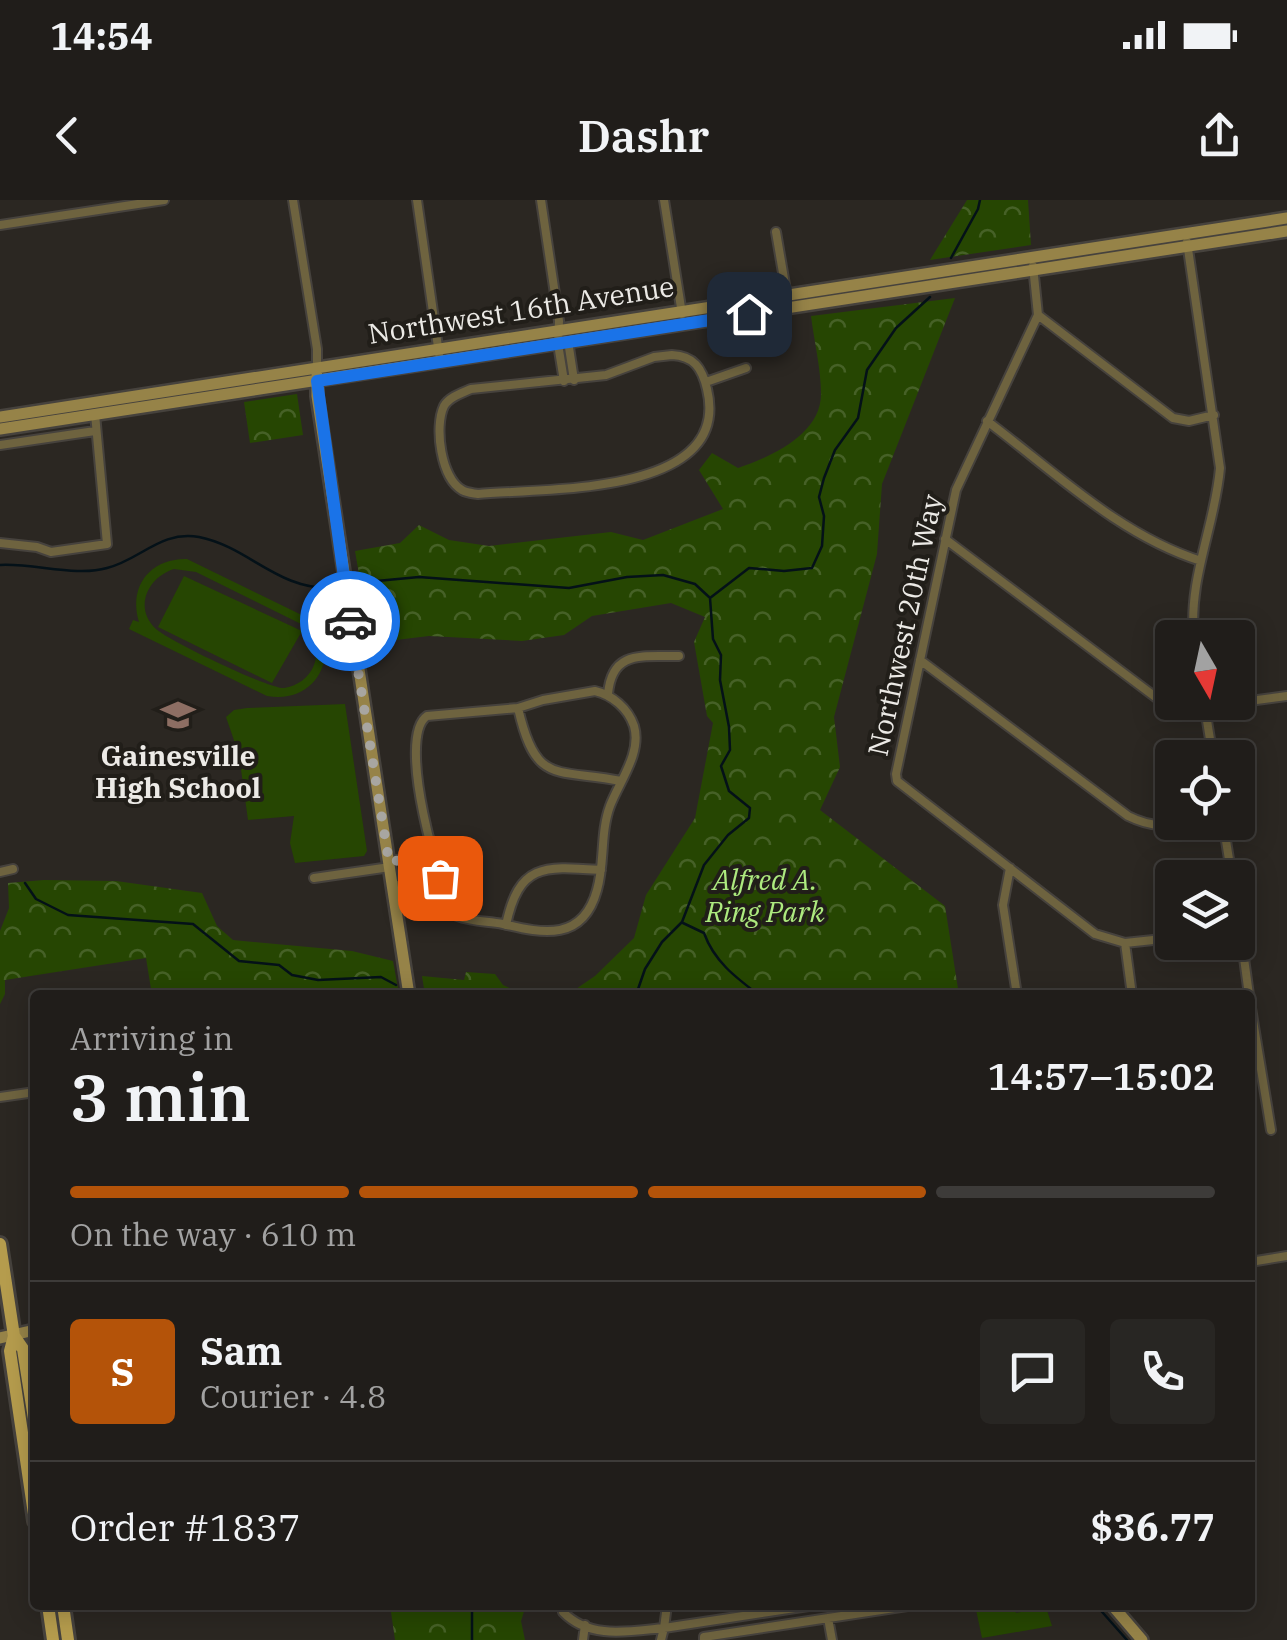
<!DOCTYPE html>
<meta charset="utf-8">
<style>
body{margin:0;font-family:"IBM Plex Serif",serif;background:#282623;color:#f1f3f6;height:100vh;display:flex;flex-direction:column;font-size:38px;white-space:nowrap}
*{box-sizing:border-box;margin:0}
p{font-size:32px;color:#a2a2a2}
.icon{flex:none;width:55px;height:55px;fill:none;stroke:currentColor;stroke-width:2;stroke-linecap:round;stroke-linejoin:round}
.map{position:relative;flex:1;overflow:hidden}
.side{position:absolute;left:30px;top:790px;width:1225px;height:620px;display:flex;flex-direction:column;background:#201d1a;border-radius:10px;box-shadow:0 5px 25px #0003,0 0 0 2px #3d3b39}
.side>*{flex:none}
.needle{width:65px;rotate:171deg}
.buttons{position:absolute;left:1155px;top:420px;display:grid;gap:20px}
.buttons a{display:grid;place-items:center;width:100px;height:100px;border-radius:10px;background:#201d1a;box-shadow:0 5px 25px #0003,0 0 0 2px #3d3b39;font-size:50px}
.pin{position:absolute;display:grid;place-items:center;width:85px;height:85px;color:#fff;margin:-42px;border-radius:20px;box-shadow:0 5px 15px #0006}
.courier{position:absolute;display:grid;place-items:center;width:100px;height:100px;margin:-50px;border:8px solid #1a73e8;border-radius:50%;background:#fff;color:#222;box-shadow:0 2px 12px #0007}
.overview em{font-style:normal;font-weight:600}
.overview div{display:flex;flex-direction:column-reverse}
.overview{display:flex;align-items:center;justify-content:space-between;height:170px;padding:0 40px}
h1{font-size:65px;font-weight:600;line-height:75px}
.bar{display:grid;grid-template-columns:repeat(4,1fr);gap:15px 10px;align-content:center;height:120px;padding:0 40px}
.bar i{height:12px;border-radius:8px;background:#3d3b39}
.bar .on{background:#b45309}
.bar p{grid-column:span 4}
.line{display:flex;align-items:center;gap:25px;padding:0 40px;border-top:2px solid #3d3b39}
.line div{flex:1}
.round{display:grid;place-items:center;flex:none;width:105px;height:105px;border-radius:10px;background:#282623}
.status{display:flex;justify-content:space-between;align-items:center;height:70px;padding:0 50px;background:#201d1a;direction:ltr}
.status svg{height:28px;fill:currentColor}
header{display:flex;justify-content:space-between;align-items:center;height:130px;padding:0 40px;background:#201d1a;font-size:45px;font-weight:600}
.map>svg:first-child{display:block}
.grass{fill:#264602;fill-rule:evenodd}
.forest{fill:url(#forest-crowns)}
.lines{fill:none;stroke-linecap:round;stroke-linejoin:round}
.stream{stroke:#041118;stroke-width:2.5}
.street-casing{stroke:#46423d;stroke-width:12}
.secondary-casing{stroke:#46423d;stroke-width:16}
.primary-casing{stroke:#46423d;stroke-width:18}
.street{stroke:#6e633f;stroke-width:8}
.secondary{stroke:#968348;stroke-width:11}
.primary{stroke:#b59c4d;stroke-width:12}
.done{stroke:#a8a6a1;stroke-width:10;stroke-dasharray:0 18}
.route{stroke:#1a73e8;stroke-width:12}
.labels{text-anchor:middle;stroke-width:8;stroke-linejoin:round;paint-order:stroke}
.street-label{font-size:28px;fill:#eceae6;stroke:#211e19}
.poi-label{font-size:28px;font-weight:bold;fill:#eceae6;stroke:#211e19}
.park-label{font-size:28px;font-style:italic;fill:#adea7f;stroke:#211e19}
</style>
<div class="status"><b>14:54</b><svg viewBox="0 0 49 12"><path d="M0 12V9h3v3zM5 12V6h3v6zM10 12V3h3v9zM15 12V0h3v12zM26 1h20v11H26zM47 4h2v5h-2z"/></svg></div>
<header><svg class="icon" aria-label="back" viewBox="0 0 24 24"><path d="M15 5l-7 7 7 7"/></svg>Dashr<svg class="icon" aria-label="share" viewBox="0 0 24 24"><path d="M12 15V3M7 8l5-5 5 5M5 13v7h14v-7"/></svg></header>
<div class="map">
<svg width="1287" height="1440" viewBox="0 0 1287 1440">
<defs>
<pattern id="forest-crowns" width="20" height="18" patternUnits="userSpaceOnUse" patternTransform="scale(2.5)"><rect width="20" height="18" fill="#264602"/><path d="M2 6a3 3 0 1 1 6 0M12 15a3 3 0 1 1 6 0" fill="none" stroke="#466127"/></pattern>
</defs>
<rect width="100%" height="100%" fill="#2b2722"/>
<path class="grass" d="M187,359L312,420C343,456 314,505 267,496L129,429L133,420L139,422C128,387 150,358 187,359ZM174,369L196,372L301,424C313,434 320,449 314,465C309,478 297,486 284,488C269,489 169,441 156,429C133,408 148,377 174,369Z
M184,376L302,431L272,483L158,427Z
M345,504L367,651L364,656L295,663L290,643L294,616L248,620L239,555L226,517L234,510L247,508Z
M975,1405H1014L1016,1413L1021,1412L1020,1407L1041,1405L1043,1411L1047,1410L1052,1426L982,1438Z"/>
<path class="forest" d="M967,0H1028L1031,45L930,60Z
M955,98L882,284L877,354L834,517L840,567L820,610L945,706L959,795H567L595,776L634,738L646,695L695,618L713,523L707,516L694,442L705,417L671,403L592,416L564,435L522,441L429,436L371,443L355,351L400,343L419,325L449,340L489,346L611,332L643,340L723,309L699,270L712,253L738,268C770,257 821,235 821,194C821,168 814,141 811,116Z
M297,194L303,235L250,243L244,202Z
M44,680L116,681L202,693L217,726L233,740L352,751L393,761L399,794L321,792L290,795H152L146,758L5,780V794L0,804V731L9,708L8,683Z
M466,772L495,774L503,785L525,795H425L422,776L464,780Z
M390,1405H526L521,1421L525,1440H395Z"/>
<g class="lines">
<path class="stream" d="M951,58L978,9L980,0
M0,365C34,363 76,377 107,368C140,360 161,330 199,337C249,347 277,390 333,388
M366,382L419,377L569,388L627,377L663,375L695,384L709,397
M25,683L36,699L68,715L193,724L239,761L279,765L292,775L318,780L381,777L396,785
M683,723L704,733C714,761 735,777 759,795
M636,795L645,769L662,742L682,722L704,665L728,635L749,618L750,608L729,591L721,566L730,550L729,527L720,480L721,455L713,439L710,398L749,368L784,371L812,368L822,346L824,316L819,297L824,278L835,250L858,218L867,170L896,128L930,97
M1096,1405L1127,1440
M472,1440V1405"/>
<g class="street-casing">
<path id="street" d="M293,0L317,149V167
M417,0L439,154
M541,0L559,121L558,144L564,181
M664,0L682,114
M0,25L164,0
M776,32L789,108
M1187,42L1220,268C1215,326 1188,379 1194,438
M1033,66L1038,115L956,290L896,574L897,581L1095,734L1125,743L1172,738
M1038,115L1173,218L1189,221L1214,215
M568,141L574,180
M672,155C694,156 702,168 707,189C733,297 543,288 478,294C472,293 467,293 462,290C441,278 434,227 444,206C449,197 462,193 471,189L606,175L654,157Z
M706,182L746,168
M987,221C1055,272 1119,335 1201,361
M0,245L95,231
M945,339L1174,511L1287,496
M0,343L37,347L51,352L107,344L95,214
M920,460L1128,616C1152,628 1170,627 1196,622
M595,491C612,495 628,508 634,526C642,553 619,582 610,606C600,633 605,663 597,690C583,741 544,734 503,724C487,721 473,722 457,716C438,687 396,537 427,516L518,508L543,500Z
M608,494C612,449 643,457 679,456
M1204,502L1213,558
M518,508C536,586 555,568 621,581
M1223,622L1232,678
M389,661L434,655
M1010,668L1003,705L1017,795
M0,672L13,669
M314,678L390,667
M393,686L441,678
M1238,714L1249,795
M506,725C519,663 544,666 601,670
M1125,743L1132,795
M1250,802L1271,930
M0,897L35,892
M1250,1062L1287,1056
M565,1405L563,1412C590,1440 630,1431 664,1428L661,1440
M667,1405L664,1428L815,1405
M828,1418L832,1440
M583,1440L585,1425
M704,1440V1437L914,1405"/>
</g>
<g class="secondary-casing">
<path id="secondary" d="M317,176V196L409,795
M0,217L1287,18
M0,229L1287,31
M0,1138L35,1130
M1112,1405L1142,1440"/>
</g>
<g class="primary-casing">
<path id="primary" d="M0,1044L14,1136L10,1151L35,1321
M14,1136L23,1149L35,1225
M48,1405L53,1440
M63,1405L68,1440"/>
</g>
<use href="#street" class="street"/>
<use href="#secondary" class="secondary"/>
<use href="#primary" class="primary"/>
</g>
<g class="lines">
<path class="done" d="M350,421L389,662L434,655L440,678"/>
<path class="route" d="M350,421L317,181L749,114"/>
</g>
<defs>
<g id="school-bare" transform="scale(2.7)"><path d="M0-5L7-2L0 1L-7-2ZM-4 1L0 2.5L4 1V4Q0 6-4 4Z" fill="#8d6e63" stroke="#211e19" stroke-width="2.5" paint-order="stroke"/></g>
</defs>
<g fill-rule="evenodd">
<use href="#school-bare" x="178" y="515"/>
</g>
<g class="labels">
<g class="street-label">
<text transform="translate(521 110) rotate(-9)" y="10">Northwest 16th Avenue</text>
<text transform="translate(905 425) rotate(-78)" y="10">Northwest 20th Way</text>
</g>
<g class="poi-label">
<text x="178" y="566">Gainesville<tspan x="178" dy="32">High School</tspan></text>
</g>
<g class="park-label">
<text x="765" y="690">Alfred A.<tspan x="765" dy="32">Ring Park</tspan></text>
</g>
</g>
</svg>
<div class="buttons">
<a><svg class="needle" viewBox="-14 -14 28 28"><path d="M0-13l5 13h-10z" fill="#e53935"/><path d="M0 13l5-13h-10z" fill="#a2a2a2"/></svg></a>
<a><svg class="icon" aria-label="locate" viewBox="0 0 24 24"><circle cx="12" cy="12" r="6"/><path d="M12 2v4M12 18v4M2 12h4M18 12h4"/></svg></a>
<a><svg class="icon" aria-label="layers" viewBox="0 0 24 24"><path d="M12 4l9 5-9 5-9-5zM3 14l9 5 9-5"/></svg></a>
</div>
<div class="pin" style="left:440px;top:678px;background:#ea580c"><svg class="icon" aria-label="bag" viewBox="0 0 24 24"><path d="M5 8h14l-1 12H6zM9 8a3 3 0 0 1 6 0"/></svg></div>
<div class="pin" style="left:749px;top:114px;background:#1f2937"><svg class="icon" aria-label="home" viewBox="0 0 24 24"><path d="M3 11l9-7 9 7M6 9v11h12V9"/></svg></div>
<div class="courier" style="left:350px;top:421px"><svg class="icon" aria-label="car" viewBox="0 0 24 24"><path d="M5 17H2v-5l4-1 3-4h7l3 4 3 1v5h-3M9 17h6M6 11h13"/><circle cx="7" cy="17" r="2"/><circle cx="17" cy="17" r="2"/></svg></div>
<section class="side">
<div class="overview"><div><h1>3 min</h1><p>Arriving in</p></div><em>14:57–15:02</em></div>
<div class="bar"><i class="on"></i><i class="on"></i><i class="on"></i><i></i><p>On the way · 610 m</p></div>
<div class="line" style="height:180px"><b class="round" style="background:#b45309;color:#fff">S</b><div><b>Sam</b><p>Courier · 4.8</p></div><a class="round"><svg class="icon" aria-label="chat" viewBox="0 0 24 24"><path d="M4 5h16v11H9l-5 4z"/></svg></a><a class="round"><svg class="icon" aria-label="phone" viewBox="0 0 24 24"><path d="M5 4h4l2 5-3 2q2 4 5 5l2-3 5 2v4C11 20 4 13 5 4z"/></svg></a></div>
<div class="line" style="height:130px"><div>Order #1837</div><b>$36.77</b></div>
</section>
</div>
